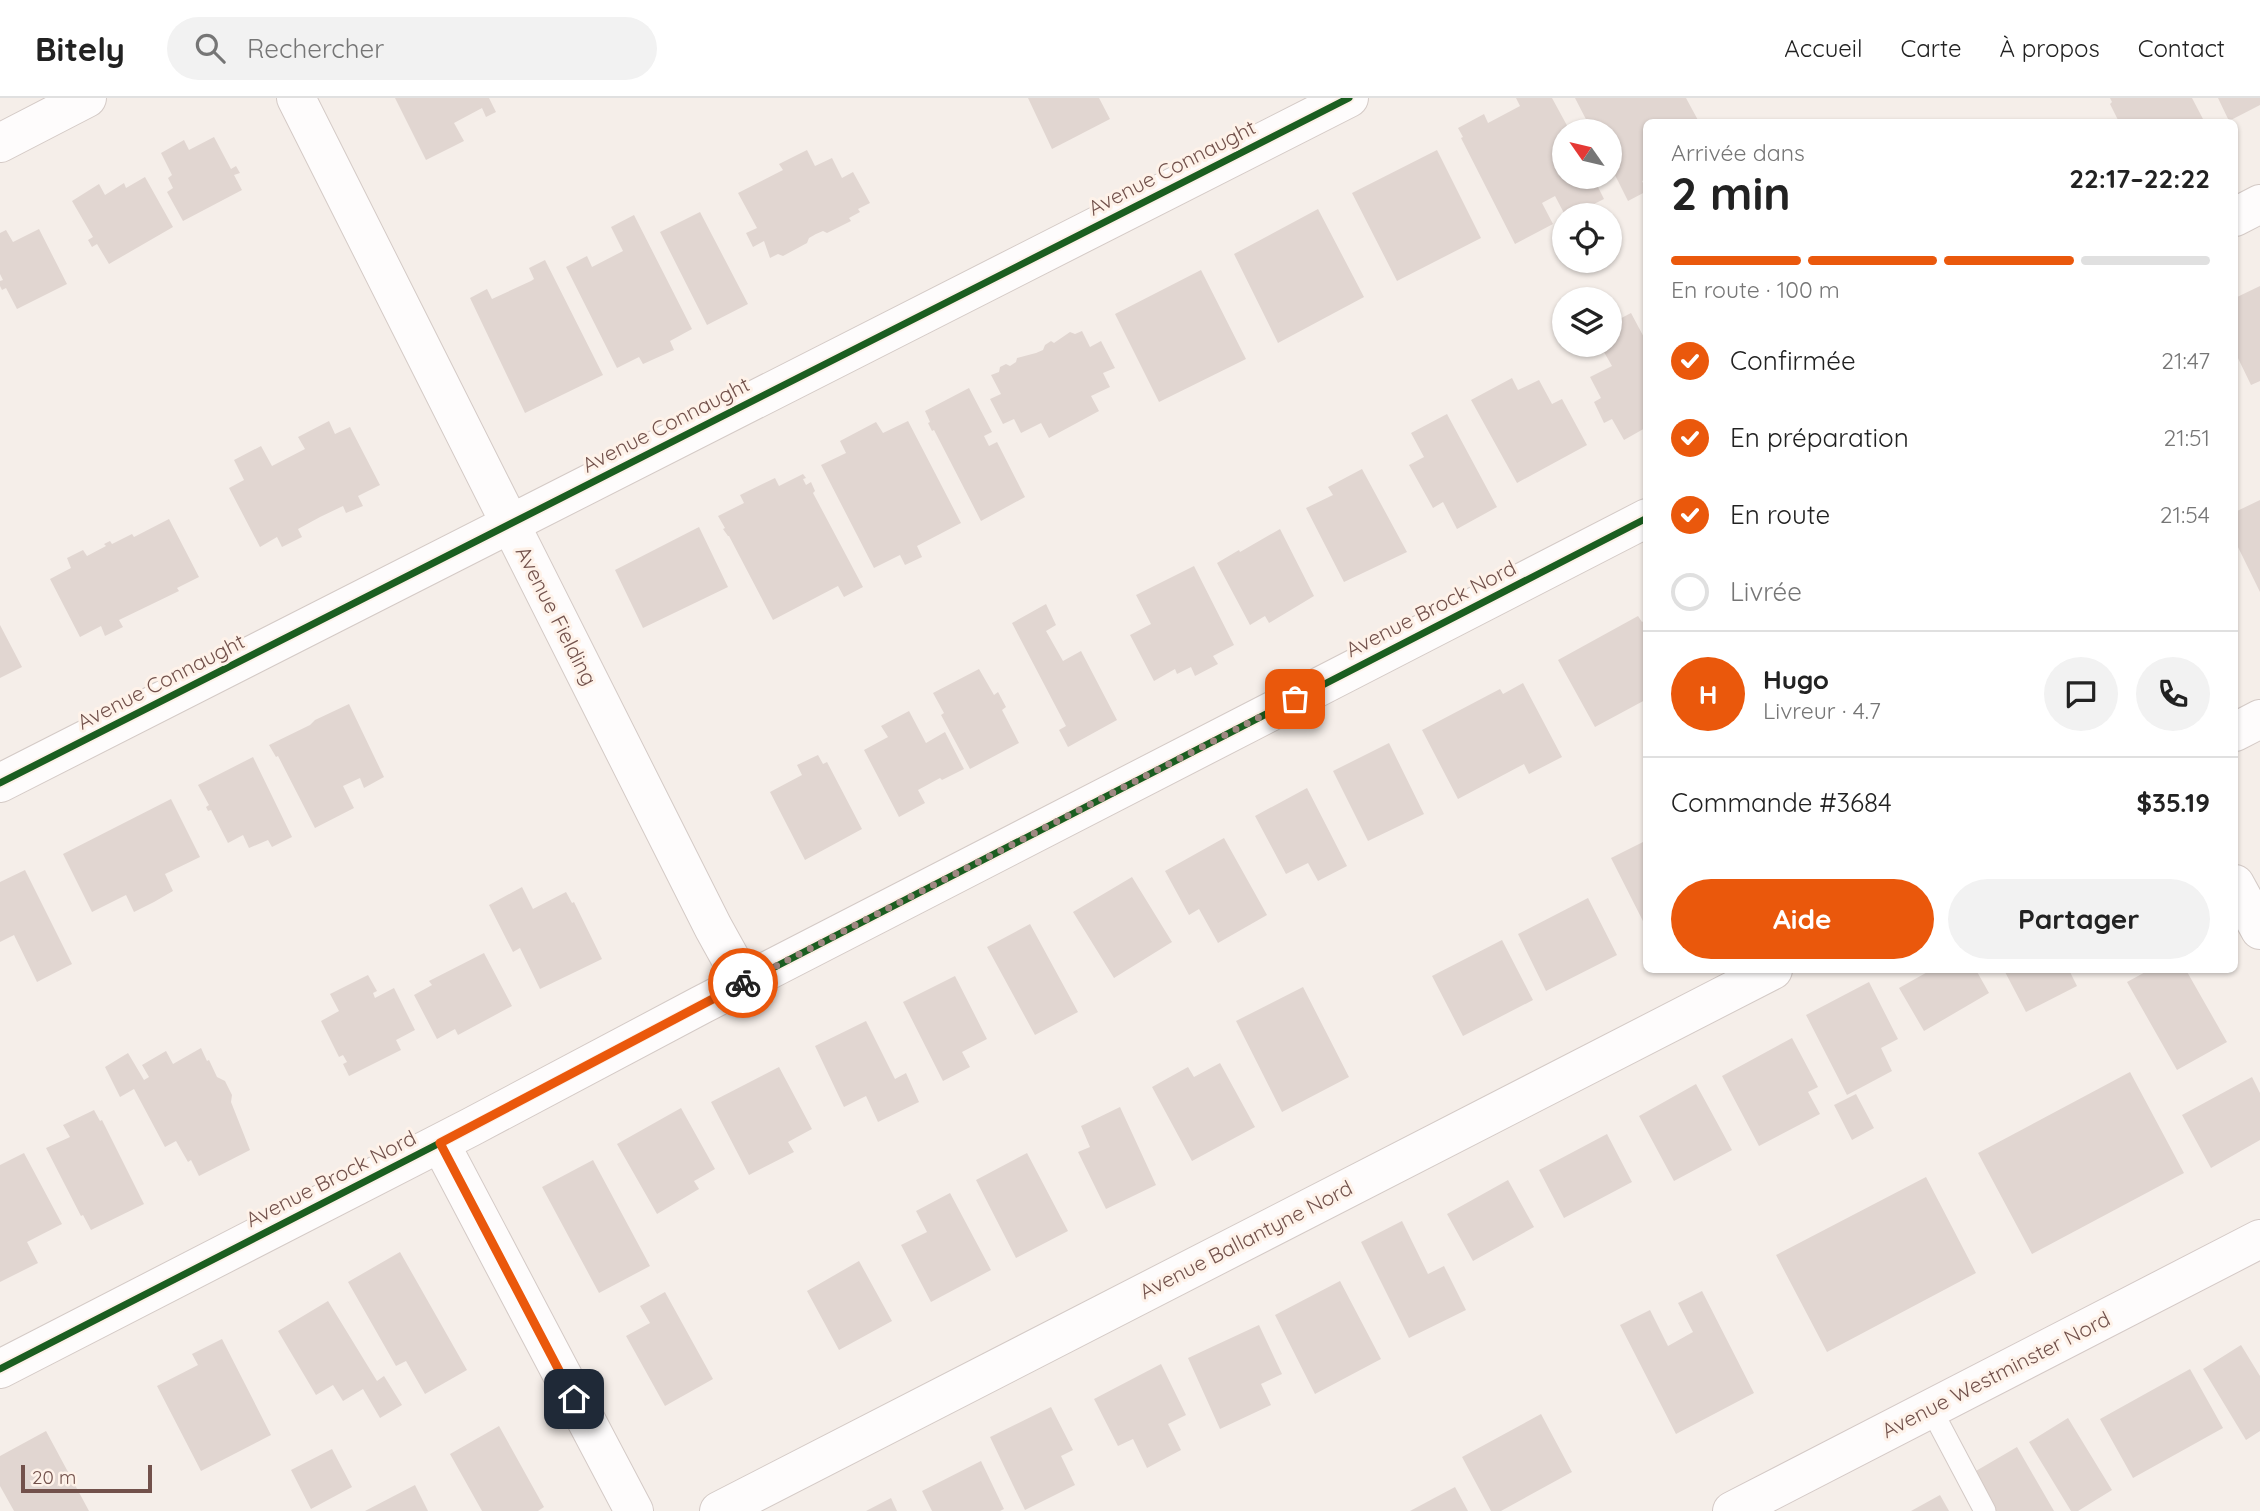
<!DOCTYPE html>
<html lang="fr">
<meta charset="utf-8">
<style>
body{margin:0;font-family:Quicksand,sans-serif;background:#f2f2f2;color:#222;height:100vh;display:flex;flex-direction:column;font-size:26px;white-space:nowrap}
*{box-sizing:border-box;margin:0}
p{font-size:23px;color:#767676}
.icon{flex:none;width:38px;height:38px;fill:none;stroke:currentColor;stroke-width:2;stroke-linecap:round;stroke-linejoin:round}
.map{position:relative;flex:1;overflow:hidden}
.drawer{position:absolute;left:1643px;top:21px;width:595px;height:854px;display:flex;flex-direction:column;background:#fff;border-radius:10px;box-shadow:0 2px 5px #0004}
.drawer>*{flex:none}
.needle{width:46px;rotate:304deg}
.controls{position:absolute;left:1552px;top:21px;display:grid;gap:14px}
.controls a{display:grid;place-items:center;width:70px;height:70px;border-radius:50%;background:#fff;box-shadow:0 2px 5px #0004;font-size:35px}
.scale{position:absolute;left:21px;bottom:18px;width:131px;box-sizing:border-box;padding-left:7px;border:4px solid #72514b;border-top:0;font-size:19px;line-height:24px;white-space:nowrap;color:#72514b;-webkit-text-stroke:5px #fef2e9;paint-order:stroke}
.pin{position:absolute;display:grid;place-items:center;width:60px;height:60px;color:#fff;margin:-30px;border-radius:14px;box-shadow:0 4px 10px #0006}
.courier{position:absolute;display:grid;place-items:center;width:70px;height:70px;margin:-35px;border:5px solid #ea580c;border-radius:50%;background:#fff;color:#222;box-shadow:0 2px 9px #0007}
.summary em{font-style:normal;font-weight:700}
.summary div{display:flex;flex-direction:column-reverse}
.summary{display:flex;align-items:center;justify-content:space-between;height:119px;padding:0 28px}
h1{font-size:46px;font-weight:700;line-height:52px}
.bar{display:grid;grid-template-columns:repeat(4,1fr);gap:10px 7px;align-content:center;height:84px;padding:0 28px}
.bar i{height:9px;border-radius:5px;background:#e0e0e0}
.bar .selected{background:#ea580c}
.bar p{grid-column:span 4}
.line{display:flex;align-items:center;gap:18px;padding:0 28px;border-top:2px solid #e0e0e0}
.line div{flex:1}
.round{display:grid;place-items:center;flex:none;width:74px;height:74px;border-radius:37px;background:#f2f2f2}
ol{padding:0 28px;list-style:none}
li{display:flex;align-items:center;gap:21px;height:77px}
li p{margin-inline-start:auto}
li .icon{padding:7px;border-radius:50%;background:#ea580c;color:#fff;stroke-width:4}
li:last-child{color:#767676}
li i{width:38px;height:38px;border:4px solid #e0e0e0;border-radius:50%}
.primary-button{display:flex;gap:14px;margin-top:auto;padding:14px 28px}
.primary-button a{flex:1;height:80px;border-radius:42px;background:#ea580c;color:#fff;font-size:28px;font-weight:700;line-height:80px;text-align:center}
.primary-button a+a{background:#f2f2f2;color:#222}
header{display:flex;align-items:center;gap:42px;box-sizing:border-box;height:98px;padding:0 35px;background:#fff;border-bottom:2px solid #e0e0e0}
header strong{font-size:33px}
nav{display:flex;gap:38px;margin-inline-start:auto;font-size:24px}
.search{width:490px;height:63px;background:#f2f2f2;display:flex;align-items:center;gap:18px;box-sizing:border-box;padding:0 24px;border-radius:38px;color:#767676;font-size:26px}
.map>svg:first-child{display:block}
.building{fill:#e1d6d1}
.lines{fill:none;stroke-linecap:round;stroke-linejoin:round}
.lane-casing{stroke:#d4cac6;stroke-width:23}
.street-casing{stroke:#d4cac6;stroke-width:40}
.secondary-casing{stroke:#d4c9c6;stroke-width:40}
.lane{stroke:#fefcfc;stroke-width:21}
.street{stroke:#fefcfc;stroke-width:38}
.secondary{stroke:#fefcfc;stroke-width:38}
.cycleway-casing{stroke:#fef2e9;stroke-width:11}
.cycleway{stroke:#1b5e20;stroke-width:7}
.done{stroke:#a08882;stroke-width:7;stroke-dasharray:0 12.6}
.route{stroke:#ea580c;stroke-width:9}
.labels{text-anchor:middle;stroke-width:6;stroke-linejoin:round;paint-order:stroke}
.street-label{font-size:21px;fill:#72514b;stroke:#fef2e9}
</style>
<header>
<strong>Bitely</strong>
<div class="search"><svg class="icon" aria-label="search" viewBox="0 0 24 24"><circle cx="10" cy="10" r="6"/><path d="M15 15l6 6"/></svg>Rechercher</div>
<nav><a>Accueil</a><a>Carte</a><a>À propos</a><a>Contact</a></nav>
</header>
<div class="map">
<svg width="2260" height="1413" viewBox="0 0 2260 1413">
<rect width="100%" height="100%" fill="#f5eee9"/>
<path class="building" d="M395,0H489L496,14L486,19L482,10L454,25L464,43L426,62Z
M1028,0H1099L1110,21L1052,51Z
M1516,0H1552L1570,33H1564V79H1593L1604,101L1572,117H1565L1555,98L1542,105L1553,126L1515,146L1461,40L1463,39L1458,30L1484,16L1488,25L1505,16L1520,8Z
M1575,0H1686L1699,24H1647V81L1642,83L1647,93L1628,103L1610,67V33H1592Z
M2110,0H2192L2203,21L2195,24H2119L2110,6L2112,4Z
M2218,0H2260V7L2229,23Z
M214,39L231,71L236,68L240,75L234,77L242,92L183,123L167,94L173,90L168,80L172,77L161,55L184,42L189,52Z
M807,52L815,68L832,60L842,80L853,74L870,105L858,111L860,114L849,120L851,123L827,135L823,133L816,136L809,140L807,145L783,158L778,156L770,160L764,143L753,149L746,135L757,130L738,95L783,72L779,66Z
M1437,52L1481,140L1397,183L1352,95Z
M145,79L173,129L109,166L97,146L92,149L88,142L93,139L72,103L99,86L105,97L124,85L126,90Z
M1318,111L1364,199L1278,245L1234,156Z
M700,114L748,206L707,227L660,134Z
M634,117L692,231L670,243L674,252L643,266L639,259L617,270L566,169L587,158L592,169L623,153L611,129Z
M39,131L67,186L17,211L6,190L2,192L0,188V183L3,182L0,176V135L6,132L13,144Z
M545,162L603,277L525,315L470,200L487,191L492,201L531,183L534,181L529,170Z
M1201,172L1246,261L1159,304L1115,216Z
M2260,188V283L2251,287L2235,254V200Z
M1631,215L1647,245V329L1624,342L1612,321L1604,325L1594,304L1601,300L1590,279L1612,268L1600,247H1610V226Z
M1082,233L1090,249L1101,243L1115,270L1103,275L1110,289L1091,298L1099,313L1049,340L1041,325L1021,335L1014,321L1003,326L990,301L1001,296L991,277L999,274L1000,269L1006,266L1010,268L1016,264L1017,260L1036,255L1043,252L1045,247L1051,243L1054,245L1070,234L1075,236Z
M1512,280L1518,292L1539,282L1552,306L1562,301L1587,347L1517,385L1471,302Z
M969,290L992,334L984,338L989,348L997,344L1025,399L981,423L934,332L932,333L928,325L930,324L925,313Z
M1447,316L1497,409L1457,431L1443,404L1433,410L1409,367L1424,359L1411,335Z
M329,323L335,336L350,329L380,387L358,398L363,408L346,415L343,408L320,419L298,431L302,439L282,449L277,439L260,449L229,390L244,382L234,362L261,348L272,368L305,351L298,339Z
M908,323L961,425L917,448L922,459L905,467L900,457L874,470L821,367L846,355L840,343L876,324L883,335Z
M1362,371L1407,454L1344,484L1306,410L1333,397L1328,389Z
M803,376L806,380L803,381L806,387L811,384L815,393L813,395L863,489L844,499L838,488L773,522L729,438H728L723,431L725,430L718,418L744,405L740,397L775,380L779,388Z
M2260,402V494L2235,443V414Z
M169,421L199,479L177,490L179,493L119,522L123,529L105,538L101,528L80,539L50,481L71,470L67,460L83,452L87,458L106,448L104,446L110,443L112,446L132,436L134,439Z
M699,429L728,489L643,530L615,472Z
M1280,431L1314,498L1269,525L1265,518L1250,527L1217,465L1239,452L1240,454Z
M1194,468L1234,547L1213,558L1218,566L1195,578L1191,569L1177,576L1175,571L1154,583L1130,537L1151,526L1136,497Z
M1046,506L1056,527L1046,533L1063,563L1081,553L1117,622L1068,649L1059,632L1066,628L1012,525Z
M1638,518L1642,524L1647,521V601L1595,629L1558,562Z
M0,527L22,569L0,580Z
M979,571L994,597L998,594L1006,609L1002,612L1019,645L970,671L941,617L944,615L933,595Z
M1523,585L1562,659L1529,676L1524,666L1458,701L1422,632L1500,591L1503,596Z
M349,606L384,679L364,690L360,680L343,688L354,710L315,730L278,658L276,659L269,647L310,627L315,622Z
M909,613L926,645L945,634L964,671L942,682L940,680L918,692L925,705L899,719L864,652L888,639L881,628Z
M1389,645L1424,716L1368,743L1333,673Z
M818,657L823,666L827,664L862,731L805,762L770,694L802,677L797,667Z
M253,659L292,739L272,749L268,742L249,750L243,737L228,745L211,712L208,713L206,709L209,707L198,687Z
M1307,690L1347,768L1318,783L1308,765L1286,776L1255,718Z
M171,701L200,759L165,776L173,793L154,804L134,814L126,797L92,814L63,756Z
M1224,740L1267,817L1218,845L1199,811L1189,817L1165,773Z
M1647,742V831L1611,760Z
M25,772L72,866L37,884L14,837L0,844V784Z
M1132,779L1172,844L1114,880L1073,814Z
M522,789L533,811L566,794L572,805L574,804L602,861L540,891L520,850L513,854L489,807Z
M1588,800L1617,857L1546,893L1518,836Z
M1030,826L1078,914L1035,937L987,849Z
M1502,842L1533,902L1463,938L1432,878Z
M484,855L512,908L458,937L455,931L437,941L414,897L432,887L429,883Z
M1931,872H1976L1989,895L1924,933L1899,890Z
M2004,872H2069L2077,888L2026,914Z
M2149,872H2186L2227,944L2177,972L2127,884Z
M368,877L377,893L373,895L375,900L394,890L415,932L396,942L401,952L349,978L343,966L347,964L343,957L339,959L321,923L339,913L330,896Z
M955,878L987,941L962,954L970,969L943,983L903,904Z
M1869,884L1898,941L1881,950L1892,973L1847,997L1806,917Z
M1303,889L1349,979L1282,1014L1236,923Z
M866,923L895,981L906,975L919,1004L878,1024L866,998L844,1009L815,948Z
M1792,940L1818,989L1808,994L1820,1016L1759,1048L1722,978Z
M201,950L207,963L209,962L217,979L225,983L232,997L231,1004L250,1052L199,1078L191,1062L188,1064L176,1043L165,1049L134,991L120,999L105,969L128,955L144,982L149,979L142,967L166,953L173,966Z
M1220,965L1255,1029L1192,1063L1152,989L1188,969L1194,979Z
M779,969L812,1031L788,1044L794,1054L749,1077L711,1004Z
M2130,974L2184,1075L2032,1156L1978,1055Z
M2252,979L2260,995V1042L2211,1070L2182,1017Z
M1696,986L1732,1052L1674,1083L1639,1018Z
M1856,996L1874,1030L1852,1042L1834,1007Z
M1120,1009L1156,1087L1106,1111L1078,1054L1090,1049L1081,1028Z
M681,1010L715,1071L694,1083L699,1091L657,1116L617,1046Z
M94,1012L100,1023L102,1022L144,1106L91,1132L83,1117L81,1118L46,1050L70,1039L63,1027Z
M1607,1036L1632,1084L1564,1120L1539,1072Z
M24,1055L62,1126L27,1144L38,1165L0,1184V1067Z
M1027,1055L1068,1133L1016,1160L976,1082Z
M593,1062L650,1168L599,1195L542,1089Z
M1926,1079L1976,1175L1827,1254L1776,1157Z
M1508,1082L1534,1129L1473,1163L1447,1116Z
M950,1095L991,1172L931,1204L901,1147L927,1134L916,1113Z
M1402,1123L1428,1176L1444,1168L1466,1212L1409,1240L1361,1144Z
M400,1154L467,1272L425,1296L406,1263L396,1268L348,1184Z
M859,1163L892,1223L839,1252L807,1193Z
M1340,1183L1381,1261L1315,1296L1275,1217Z
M1702,1193L1754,1295L1676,1336L1620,1227L1650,1212L1668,1248L1693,1234L1678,1205Z
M665,1194L713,1281L665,1308L626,1238L650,1225L640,1208Z
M328,1203L377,1283L384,1278L402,1307L380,1320L363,1291L343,1303L333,1287L316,1297L278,1233Z
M1259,1227L1282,1276L1261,1286L1271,1307L1220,1331L1188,1260Z
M222,1241L271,1337L201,1373L157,1288L198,1267L192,1256Z
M2241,1247L2260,1278V1333L2246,1342L2203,1271Z
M1161,1266L1186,1317L1168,1326L1181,1352L1147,1370L1133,1341L1118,1348L1094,1301Z
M2190,1271L2223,1330L2133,1380L2100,1321Z
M1051,1309L1073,1352L1061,1358L1075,1387L1025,1412L990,1339Z
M1541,1316L1572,1374L1501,1413H1491L1462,1359Z
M2068,1320L2112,1392L2078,1413H2071L2029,1344Z
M499,1328L544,1409L538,1413H482L450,1356Z
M46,1333L89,1413H14L0,1388V1358Z
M2017,1349L2054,1413H1991L1969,1377Z
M332,1351L352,1389L311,1411L291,1372Z
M981,1363L1004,1411L1000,1413H932L922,1393Z
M415,1387L428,1413H365Z
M1455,1389L1468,1413H1410Z
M1940,1397L1949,1413H1911Z
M891,1400L897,1413H866Z"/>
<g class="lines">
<g class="lane-casing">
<path id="lane" d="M1931,1311L1985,1413"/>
</g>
<g class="street-casing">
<path id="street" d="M296,0L713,829L744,885
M0,45L87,0
M2235,119L2260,106
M2235,634L2260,621
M0,685L1349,0
M2235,786L2260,832
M440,1045L634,1413
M0,1271L471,1029L701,907L1647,420
M719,1413L1773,872"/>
</g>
<g class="secondary-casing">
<path id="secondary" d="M1732,1413L2260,1141"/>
</g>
<use href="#lane" class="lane"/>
<use href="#street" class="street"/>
<use href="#secondary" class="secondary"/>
<g class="cycleway-casing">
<path id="cycleway" d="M0,685L1349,0
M0,1271L471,1029L701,907L1647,420"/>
</g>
<use href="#cycleway" class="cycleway"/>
</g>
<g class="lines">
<path class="done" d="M743,885L1295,601"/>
<path class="route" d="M574,1301L440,1045L743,885"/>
</g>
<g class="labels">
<g class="street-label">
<text transform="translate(1172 70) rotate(-27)" y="7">Avenue Connaught</text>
<text transform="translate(666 327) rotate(-27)" y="7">Avenue Connaught</text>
<text transform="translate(1431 511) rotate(-27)" y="7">Avenue Brock Nord</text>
<text transform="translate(556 518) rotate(63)" y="7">Avenue Fielding</text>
<text transform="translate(161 584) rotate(-27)" y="7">Avenue Connaught</text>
<text transform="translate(331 1081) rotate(-27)" y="7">Avenue Brock Nord</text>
<text transform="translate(1246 1142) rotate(-27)" y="7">Avenue Ballantyne Nord</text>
<text transform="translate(1996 1277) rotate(-27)" y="7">Avenue Westminster Nord</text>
</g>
</g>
</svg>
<div class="controls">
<a><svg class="needle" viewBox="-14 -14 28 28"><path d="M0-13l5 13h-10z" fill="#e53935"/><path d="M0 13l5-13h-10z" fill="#767676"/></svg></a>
<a><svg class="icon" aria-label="locate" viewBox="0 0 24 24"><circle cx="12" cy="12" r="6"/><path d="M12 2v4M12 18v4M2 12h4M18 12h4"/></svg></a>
<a><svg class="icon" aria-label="layers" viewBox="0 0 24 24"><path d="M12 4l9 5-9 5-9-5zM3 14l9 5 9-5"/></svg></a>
</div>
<div class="scale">20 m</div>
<div class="pin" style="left:1295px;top:601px;background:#ea580c"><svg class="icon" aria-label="bag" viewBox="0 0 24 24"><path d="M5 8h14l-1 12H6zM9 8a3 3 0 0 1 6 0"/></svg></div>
<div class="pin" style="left:574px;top:1301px;background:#1f2937"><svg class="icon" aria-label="home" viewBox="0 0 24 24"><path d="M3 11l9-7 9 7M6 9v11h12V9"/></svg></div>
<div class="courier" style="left:743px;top:885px"><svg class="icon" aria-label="bike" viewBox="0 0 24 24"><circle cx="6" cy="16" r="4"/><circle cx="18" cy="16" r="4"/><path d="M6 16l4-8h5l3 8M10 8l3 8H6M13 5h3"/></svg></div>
<section class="drawer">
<div class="summary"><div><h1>2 min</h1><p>Arrivée dans</p></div><em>22:17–22:22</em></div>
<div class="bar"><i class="selected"></i><i class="selected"></i><i class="selected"></i><i></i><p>En route · 100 m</p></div>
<ol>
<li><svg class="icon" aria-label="check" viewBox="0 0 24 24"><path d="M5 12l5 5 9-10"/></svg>Confirmée<p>21:47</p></li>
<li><svg class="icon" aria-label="check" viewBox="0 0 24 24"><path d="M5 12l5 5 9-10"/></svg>En préparation<p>21:51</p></li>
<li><svg class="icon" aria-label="check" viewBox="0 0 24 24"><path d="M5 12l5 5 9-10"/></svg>En route<p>21:54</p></li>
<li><i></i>Livrée</li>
</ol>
<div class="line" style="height:126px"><b class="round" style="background:#ea580c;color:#fff">H</b><div><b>Hugo</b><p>Livreur · 4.7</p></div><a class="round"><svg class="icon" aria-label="chat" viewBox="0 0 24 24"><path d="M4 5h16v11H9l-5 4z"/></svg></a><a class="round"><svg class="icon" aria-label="phone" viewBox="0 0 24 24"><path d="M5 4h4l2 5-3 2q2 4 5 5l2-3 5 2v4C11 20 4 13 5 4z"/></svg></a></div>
<div class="line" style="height:91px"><div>Commande #3684</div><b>$35.19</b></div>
<div class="primary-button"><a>Aide</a><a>Partager</a></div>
</section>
</div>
